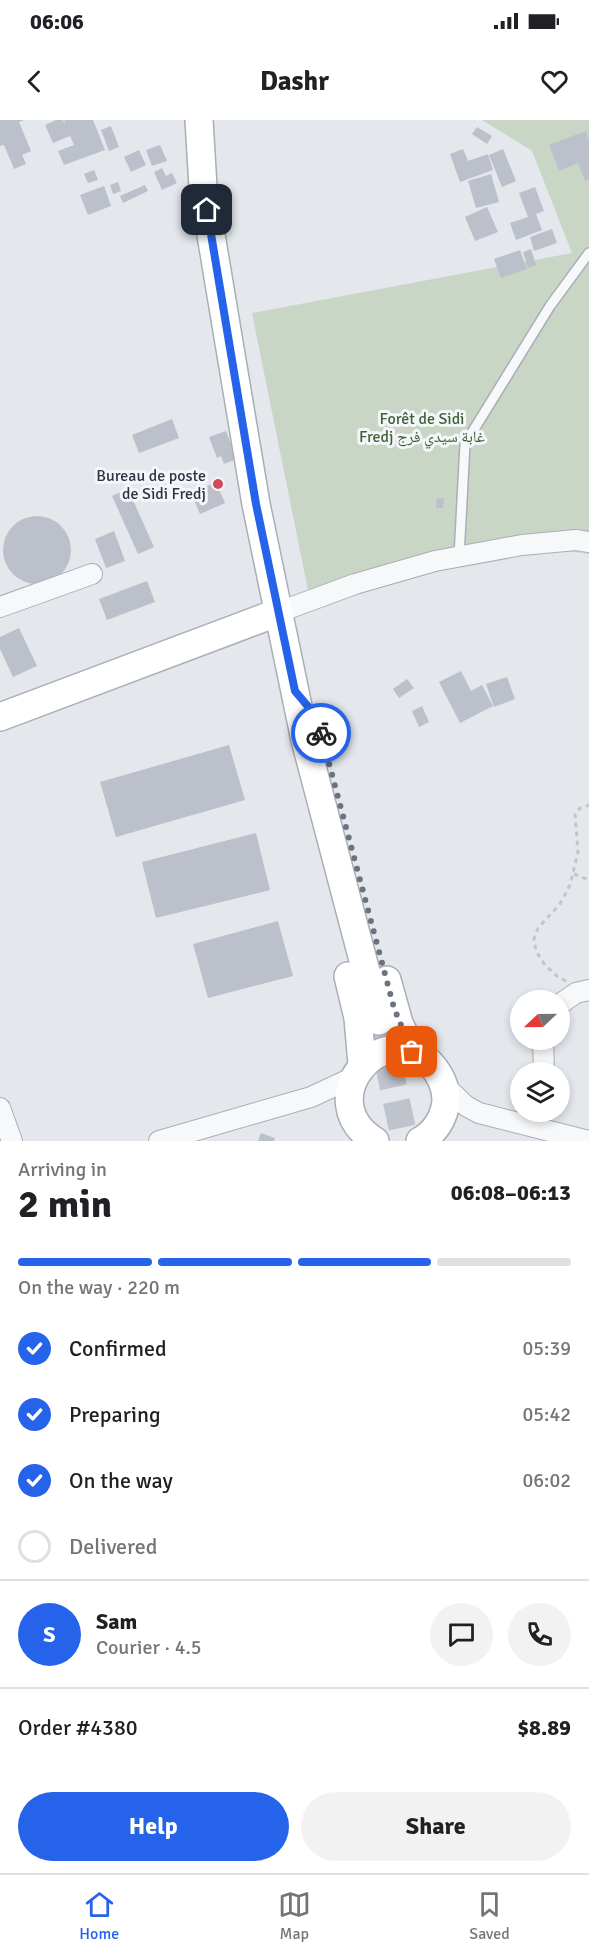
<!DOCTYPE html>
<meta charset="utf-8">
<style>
body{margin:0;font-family:Signika,"Noto Naskh Arabic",sans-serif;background:#f2f2f2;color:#202124;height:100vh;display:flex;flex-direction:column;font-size:22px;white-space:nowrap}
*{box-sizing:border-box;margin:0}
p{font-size:20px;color:#757577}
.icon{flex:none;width:33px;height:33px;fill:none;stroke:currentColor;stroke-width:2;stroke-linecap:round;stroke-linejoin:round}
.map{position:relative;height:1021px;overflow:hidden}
.details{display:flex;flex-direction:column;background:#fff;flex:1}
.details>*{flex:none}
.needle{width:39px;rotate:248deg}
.fabs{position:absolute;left:510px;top:870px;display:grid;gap:12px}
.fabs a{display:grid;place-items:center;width:60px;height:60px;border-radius:50%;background:#fff;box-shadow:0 3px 9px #0003;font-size:30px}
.pin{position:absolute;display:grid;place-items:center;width:51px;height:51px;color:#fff;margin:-26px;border-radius:12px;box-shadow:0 3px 9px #0006}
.courier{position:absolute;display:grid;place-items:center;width:60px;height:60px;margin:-30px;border:4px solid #2563eb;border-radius:50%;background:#fff;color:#222;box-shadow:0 2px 8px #0007}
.head em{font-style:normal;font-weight:800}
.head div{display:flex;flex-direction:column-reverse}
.head{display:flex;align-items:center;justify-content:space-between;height:102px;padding:0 18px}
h1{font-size:39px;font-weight:800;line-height:45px}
.bar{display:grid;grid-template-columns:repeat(4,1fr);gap:9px 6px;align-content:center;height:72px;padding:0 18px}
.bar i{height:8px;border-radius:4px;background:#e0e0e0}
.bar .on{background:#2563eb}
.bar p{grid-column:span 4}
.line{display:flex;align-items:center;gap:15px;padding:0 18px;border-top:2px solid #e0e0e0}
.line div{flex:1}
.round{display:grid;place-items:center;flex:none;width:63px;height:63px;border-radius:32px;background:#f2f2f2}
ol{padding:0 18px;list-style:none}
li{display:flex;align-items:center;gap:18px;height:66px}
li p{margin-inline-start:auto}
li .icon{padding:6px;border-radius:50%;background:#2563eb;color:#fff;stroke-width:4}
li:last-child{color:#757577}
li i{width:33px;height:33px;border:3px solid #e0e0e0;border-radius:50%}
.action{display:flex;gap:12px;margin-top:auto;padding:12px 18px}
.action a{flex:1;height:69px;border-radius:36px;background:#2563eb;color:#fff;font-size:24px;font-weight:800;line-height:69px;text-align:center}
.action a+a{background:#f2f2f2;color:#202124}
.status{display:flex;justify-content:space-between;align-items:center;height:42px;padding:0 30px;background:#fff;direction:ltr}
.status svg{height:16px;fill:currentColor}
header{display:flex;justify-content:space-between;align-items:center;height:78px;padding:0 18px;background:#fff;font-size:27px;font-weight:800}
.dock{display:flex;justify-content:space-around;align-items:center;height:84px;border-top:2px solid #e0e0e0;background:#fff;font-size:16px;color:#757577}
.dock a{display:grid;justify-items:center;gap:3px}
.dock .on{color:#2563eb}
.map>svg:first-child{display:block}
.green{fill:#c9d6c5}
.building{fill:#bbc0ca}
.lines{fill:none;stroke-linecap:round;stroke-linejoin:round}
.secondary-tunnel{stroke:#bfc3cb;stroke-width:27;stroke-dasharray:27 14;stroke-linecap:butt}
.lane-casing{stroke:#a9aeb7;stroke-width:12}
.street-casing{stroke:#a9aeb7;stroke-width:22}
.secondary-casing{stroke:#a9aeb7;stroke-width:30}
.path{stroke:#c2c5cb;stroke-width:3;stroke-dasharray:4.5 4.5;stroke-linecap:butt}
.lane{stroke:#f7f8fa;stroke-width:9}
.street{stroke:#f7f8fa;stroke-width:20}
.secondary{stroke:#fff;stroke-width:27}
.done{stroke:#6c737f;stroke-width:6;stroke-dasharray:0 10.8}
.route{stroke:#2563eb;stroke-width:8}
.poi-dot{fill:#d1495b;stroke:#f4f6f9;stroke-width:2}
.labels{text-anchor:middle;stroke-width:6;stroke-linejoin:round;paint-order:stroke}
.park-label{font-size:16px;fill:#3f6138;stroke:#f4f6f9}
.poi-label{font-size:16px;fill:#2b3445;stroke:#f4f6f9;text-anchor:end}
</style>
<div class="status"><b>06:06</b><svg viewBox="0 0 49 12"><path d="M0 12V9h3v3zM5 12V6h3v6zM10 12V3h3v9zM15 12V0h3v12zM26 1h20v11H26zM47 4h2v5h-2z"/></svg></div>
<header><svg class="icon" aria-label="back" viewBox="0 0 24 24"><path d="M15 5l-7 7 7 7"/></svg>Dashr<svg class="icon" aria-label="heart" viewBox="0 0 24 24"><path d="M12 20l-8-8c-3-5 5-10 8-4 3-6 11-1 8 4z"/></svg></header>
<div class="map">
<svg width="589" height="1021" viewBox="0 0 589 1021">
<rect width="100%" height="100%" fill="#e4e7ec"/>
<path class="green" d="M482,0H589V434L551,429L468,443L366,472L312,490L252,193L572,133L532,31Z"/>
<path class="building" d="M0,0H24L19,2L31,31L22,35L26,44L14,49L4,25L0,26Z
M56,0H63L66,6L64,0H93L105,30L64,45L58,31L74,25L70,16L53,23L45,5Z
M111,6L119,27L109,31L101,10Z
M477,7L492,16L487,24L472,14Z
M586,11L589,20V59L585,61L578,43L559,51L549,25Z
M160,25L167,41L152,46L146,30Z
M463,29L468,41L488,34L493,50L460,62L450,34Z
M503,29L516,61L502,67L489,35Z
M139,30L146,45L131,52L124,37Z
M162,48L166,56L172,53L177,63L162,70L154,52Z
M94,50L98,60L88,63L84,54Z
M491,54L499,82L476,88L468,61Z
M118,62L121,71L113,74L110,65Z
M145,65L148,71L123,83L120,76Z
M104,66L111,86L88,95L80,75Z
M535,67L544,91L536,94L542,110L516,120L510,103L528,97L519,73Z
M487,87L498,112L475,121L465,97Z
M552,109L557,123L534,131L530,117Z
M531,129L536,145L528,148L523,132Z
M520,130L527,149L501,158L494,139Z
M172,299L179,318L139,333L132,315Z
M226,311L237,339L224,344L221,336L217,338L209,317Z
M216,362L225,383L200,394L191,373Z
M128,369L154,427L138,434L112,376Z
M437,378H444L443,388H436Z
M3 430a34 34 0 1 1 68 0a34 34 0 1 1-68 0Z
M114,411L125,441L106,448L95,419Z
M147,461L155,482L107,500L99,479Z
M19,508L37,546L13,557L0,529V517Z
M461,551L471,571L482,565L493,586L460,603L439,562Z
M507,557L515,579L494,587L486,564Z
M407,559L414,568L399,578L393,569Z
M422,586L429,602L419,607L412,591Z
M229,625L245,680L116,717L100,662Z
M256,713L270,770L156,798L142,742Z
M278,801L293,856L208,878L193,824Z
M261,1013L275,1018L274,1021H258Z"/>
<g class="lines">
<path class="secondary-tunnel" d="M379,901L405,1021"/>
<g class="lane-casing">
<path id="lane" d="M459,437L465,324L550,186L589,133"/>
</g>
<g class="street-casing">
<path id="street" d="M0,487L92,454
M279,492L355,464L435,441L522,425L576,420L589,422
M560,884L576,873L589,870
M543,920L544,952
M444,965L466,986L479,993L589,1021
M0,988L12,1021
M159,1021L311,977L354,957"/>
</g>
<g class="secondary-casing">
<path id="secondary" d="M199,0L203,67L256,384L305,620L379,901
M0,597L279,492
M348,856L358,898L362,944
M387,860L399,903L413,932
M375,1021C310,980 383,895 430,943C440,954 446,966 446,980C445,997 435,1013 420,1021"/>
</g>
<path class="path" d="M574,754L589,760
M566,861L558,857L545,845L536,831L534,819L538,808L560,784L570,765L578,732L575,695L580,688L589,685"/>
<use href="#lane" class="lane"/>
<use href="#street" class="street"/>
<use href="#secondary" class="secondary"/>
</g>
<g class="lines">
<path class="done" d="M321,613L394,888L412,932"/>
<path class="route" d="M207,90L256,384L295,571L311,590L321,613"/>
</g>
<circle class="poi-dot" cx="218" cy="364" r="6"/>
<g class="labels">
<g class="park-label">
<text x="422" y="304">Forêt de Sidi<tspan x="422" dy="18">Fredj غابة سيدي فرج</tspan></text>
</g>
<g class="poi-label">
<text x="206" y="361">Bureau de poste<tspan x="206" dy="18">de Sidi Fredj</tspan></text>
</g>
</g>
</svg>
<div class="fabs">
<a><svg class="needle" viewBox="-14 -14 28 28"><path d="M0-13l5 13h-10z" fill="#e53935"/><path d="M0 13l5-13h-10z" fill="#757577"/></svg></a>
<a><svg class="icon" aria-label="layers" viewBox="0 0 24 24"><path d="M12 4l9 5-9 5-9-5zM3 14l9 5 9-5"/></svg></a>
</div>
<div class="pin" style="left:412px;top:932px;background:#ea580c"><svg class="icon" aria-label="bag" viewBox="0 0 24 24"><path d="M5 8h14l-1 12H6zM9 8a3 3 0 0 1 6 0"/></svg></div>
<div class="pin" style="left:207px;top:90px;background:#1f2937"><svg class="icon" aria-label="home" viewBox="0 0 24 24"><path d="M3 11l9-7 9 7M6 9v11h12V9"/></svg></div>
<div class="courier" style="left:321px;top:613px"><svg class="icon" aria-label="bike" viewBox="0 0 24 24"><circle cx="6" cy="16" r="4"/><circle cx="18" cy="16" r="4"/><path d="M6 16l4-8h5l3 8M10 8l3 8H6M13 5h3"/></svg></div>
</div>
<section class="details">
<div class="head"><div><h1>2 min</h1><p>Arriving in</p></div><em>06:08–06:13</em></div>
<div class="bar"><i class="on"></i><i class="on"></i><i class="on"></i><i></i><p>On the way · 220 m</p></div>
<ol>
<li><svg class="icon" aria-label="check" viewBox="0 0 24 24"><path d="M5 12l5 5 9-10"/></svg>Confirmed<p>05:39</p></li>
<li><svg class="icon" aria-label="check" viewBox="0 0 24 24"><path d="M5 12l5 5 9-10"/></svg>Preparing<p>05:42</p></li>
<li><svg class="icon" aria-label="check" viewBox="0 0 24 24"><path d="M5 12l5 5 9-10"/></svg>On the way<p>06:02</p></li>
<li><i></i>Delivered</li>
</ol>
<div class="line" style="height:108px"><b class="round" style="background:#2563eb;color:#fff">S</b><div><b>Sam</b><p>Courier · 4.5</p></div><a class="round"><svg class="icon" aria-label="chat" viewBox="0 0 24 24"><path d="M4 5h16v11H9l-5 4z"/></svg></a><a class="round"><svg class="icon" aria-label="phone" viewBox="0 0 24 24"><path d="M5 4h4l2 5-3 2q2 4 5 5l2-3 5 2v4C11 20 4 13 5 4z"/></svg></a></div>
<div class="line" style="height:78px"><div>Order #4380</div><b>$8.89</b></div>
<div class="action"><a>Help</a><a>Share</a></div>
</section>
<nav class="dock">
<a class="on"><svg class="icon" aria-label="home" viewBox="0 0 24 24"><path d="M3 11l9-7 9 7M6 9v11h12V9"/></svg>Home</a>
<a><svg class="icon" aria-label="map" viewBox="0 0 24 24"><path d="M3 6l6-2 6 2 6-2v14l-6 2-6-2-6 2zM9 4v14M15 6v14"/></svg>Map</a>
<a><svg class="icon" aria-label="saved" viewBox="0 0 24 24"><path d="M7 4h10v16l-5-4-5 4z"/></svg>Saved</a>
</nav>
